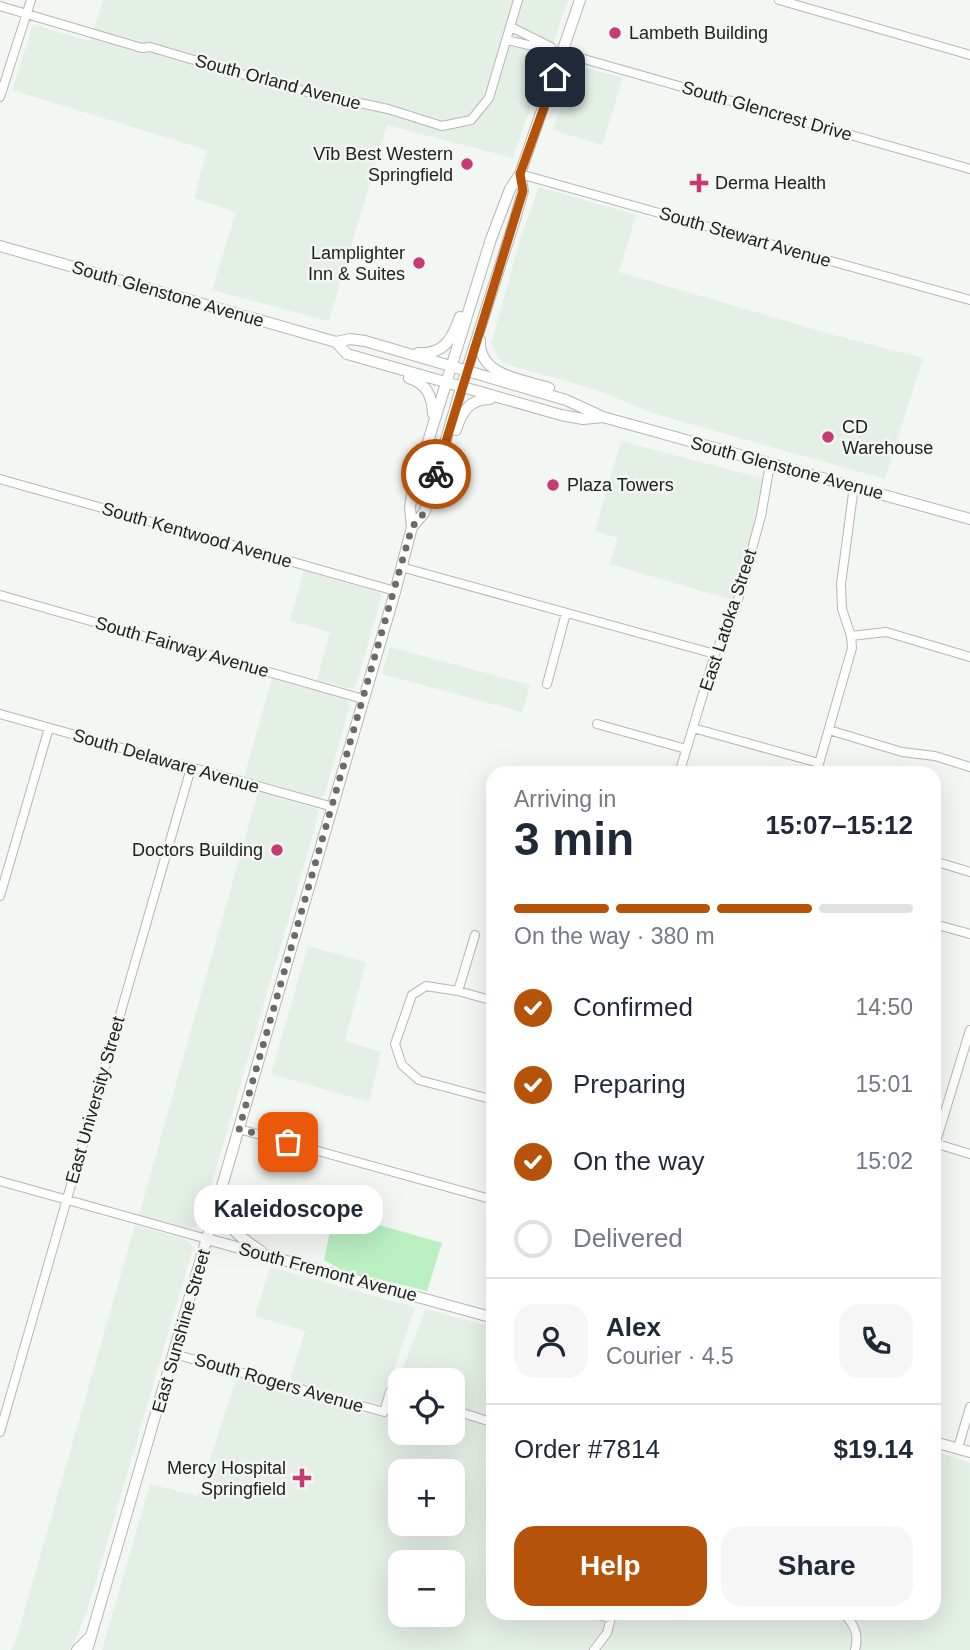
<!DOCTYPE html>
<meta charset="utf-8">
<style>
body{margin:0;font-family:Helvetica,sans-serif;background:#f6f6f7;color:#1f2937;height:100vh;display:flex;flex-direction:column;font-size:26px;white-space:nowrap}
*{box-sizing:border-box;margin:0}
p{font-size:23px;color:#747a83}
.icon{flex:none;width:38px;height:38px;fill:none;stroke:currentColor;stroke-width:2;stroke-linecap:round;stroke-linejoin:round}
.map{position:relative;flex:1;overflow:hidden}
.details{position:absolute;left:486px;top:766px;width:455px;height:854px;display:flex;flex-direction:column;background:#fff;border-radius:21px;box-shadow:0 7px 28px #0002}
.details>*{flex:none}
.buttons{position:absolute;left:388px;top:1368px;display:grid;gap:14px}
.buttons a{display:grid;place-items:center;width:77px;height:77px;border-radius:14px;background:#fff;box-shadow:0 7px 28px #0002;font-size:35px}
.pin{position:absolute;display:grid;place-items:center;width:60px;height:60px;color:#fff;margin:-30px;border-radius:14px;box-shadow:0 4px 10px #0006}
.courier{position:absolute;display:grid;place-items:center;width:70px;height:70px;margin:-35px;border:5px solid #b45309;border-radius:50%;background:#fff;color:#222;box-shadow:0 2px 9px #0007}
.bubble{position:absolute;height:49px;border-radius:21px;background:#fff;box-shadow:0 7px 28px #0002;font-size:23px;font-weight:700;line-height:49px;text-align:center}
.headline em{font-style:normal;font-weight:700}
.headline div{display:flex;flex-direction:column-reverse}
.headline{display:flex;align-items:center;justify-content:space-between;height:119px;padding:0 28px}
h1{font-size:46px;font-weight:700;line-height:52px}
.bar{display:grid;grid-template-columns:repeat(4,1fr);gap:10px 7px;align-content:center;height:84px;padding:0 28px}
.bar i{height:9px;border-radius:5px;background:#e0e1e3}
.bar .selected{background:#b45309}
.bar p{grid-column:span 4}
.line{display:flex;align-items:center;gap:18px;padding:0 28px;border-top:2px solid #e0e1e3}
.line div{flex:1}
.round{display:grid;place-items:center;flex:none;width:74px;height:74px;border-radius:21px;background:#f6f6f7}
ol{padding:0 28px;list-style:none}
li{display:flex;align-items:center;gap:21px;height:77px}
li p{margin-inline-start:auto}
li .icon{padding:7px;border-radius:50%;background:#b45309;color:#fff;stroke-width:4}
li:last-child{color:#747a83}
li i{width:38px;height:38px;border:4px solid #e0e1e3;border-radius:50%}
.action{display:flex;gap:14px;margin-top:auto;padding:14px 28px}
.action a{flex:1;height:80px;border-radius:21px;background:#b45309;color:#fff;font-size:28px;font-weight:700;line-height:80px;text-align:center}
.action a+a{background:#f6f6f7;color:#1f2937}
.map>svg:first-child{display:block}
.built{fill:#e4efe5;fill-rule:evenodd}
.green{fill:#b9efc1}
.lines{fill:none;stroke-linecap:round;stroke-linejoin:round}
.minor-casing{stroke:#b4b8b4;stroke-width:10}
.major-casing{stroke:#b4b8b4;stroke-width:12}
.minor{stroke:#fff;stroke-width:8}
.major{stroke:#fff;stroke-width:10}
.done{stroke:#6a6c6a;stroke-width:7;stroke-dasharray:0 12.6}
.route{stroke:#b45309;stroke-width:9}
.poi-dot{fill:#c53c75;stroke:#f3f7f3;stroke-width:2.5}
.labels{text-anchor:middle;stroke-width:5;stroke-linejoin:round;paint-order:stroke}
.poi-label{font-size:18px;fill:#202120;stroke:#f3f7f3;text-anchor:start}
.street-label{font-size:18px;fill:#202120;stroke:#f3f7f3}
</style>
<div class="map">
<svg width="970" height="1650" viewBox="0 0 970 1650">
<rect width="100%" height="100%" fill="#f3f7f3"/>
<path class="built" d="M103,0H568L513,158L387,125L329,321L212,290L236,212L194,198L207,150L12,90L33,25L90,41Z
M574,65L623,78L602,145L553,130Z
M539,187L636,215L619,272L834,335L923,358L885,479L652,413L597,390L502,363L491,344L521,236Z
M621,441L773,481L739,602L610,564L618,538L595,531Z
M304,570L380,593L381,598L356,685L352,689L317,680L330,632L290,621Z
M390,647L530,685L522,712L382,674Z
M272,678L345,699L350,705L325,793L320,798L244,777Z
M258,792L314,808L317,810L318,817L201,1220L195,1228H183L139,1215Z
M308,946L366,962L345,1041L381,1052L369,1102L271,1074Z
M135,1225L185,1239L193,1248L87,1611L71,1650H11L16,1640Z
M270,1267L415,1307L382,1405L290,1380L305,1331L255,1316Z
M425,1309L493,1327L494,1614H934L935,1451L970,1463V1650H102L150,1484L198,1496L237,1377L385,1418ZM401,1381H453V1433H401ZM401,1472H453V1524H401ZM401,1563H453V1615H401Z"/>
<path class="green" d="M334,1212L442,1243L427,1291L342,1270L324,1260Z"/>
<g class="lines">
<g class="minor-casing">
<path id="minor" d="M779,0L970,55
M0,6L142,48L150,47L285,87L388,109L442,126L471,120L489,98L518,0
M511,27L551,47
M507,40L563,53L970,169
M0,97L31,0
M520,174L970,300
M0,479L395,591
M401,567L715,654
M0,595L363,699
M851,636L886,632L970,657
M547,684L566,613
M0,714L333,807
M597,724L686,749
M693,728L819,763
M829,730L902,752L935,756L970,767
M679,774L715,654L736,607L761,516L770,464
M816,774L852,648L851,636L842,609L841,584L854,486
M934,861L970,872
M0,896L49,728
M934,924L970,934
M458,991L475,935
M494,1001L458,991L426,986L412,995L395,1044L402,1065L419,1080L494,1100
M239,1129L494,1200
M934,1143L970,1154
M934,1148L970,1030
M0,1181L207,1239
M174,1354L384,1412L390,1392L401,1395
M453,1410L494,1423
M0,1432L191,768
M958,1448L970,1407
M594,1614L611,1618L607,1633L594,1650
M844,1614C855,1625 859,1635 855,1650"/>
</g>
<g class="major-casing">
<path id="major" d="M0,246L336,342L350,339L365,341L566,400L603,417L970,519
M480,340C478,376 522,379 549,388
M336,342L347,354L561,415L583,419L603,417
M418,353C444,355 452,339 460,317
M409,378C427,384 432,396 433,414
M456,430C462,411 470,399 490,399
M412,527L424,513L427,505L461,388L516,216L523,191L520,174
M223,1195C224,1227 235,1234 261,1251
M207,1239L494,1318
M934,1442L970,1452
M77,1650L90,1637
M87,1650L395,592L412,527L410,507L412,495L434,422L491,239L510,189L520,174L580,0"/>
</g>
<use href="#minor" class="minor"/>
<use href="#major" class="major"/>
</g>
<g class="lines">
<path class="done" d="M288,1142L239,1129L412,527L424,513L436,474"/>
<path class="route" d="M436,474L523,191L520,174L555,77"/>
</g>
<g class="poi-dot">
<circle cx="615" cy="33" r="7"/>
<circle cx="467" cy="164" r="7"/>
<path d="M695.5 172.5h7v7h7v7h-7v7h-7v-7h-7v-7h7z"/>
<circle cx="419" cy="263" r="7"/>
<circle cx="828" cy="437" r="7"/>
<circle cx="553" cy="485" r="7"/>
<circle cx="277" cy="850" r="7"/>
<path d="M298.5 1467.5h7v7h7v7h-7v7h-7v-7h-7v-7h7z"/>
</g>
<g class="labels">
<g class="poi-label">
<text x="629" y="39">Lambeth Building</text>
<text x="453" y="160" text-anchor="end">Vīb Best Western<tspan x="453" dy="21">Springfield</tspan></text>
<text x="715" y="189">Derma Health</text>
<text x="405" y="259" text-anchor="end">Lamplighter<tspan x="405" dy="21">Inn &amp; Suites</tspan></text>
<text x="842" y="433">CD<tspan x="842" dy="21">Warehouse</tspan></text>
<text x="567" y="491">Plaza Towers</text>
<text x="263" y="856" text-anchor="end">Doctors Building</text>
<text x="286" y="1474" text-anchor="end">Mercy Hospital<tspan x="286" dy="21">Springfield</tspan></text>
</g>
<g class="street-label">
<text transform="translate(278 82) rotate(15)" y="6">South Orland Avenue</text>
<text transform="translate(767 111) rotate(16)" y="6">South Glencrest Drive</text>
<text transform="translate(745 237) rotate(16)" y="6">South Stewart Avenue</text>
<text transform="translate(168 294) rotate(16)" y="6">South Glenstone Avenue</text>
<text transform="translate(787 468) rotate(15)" y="6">South Glenstone Avenue</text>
<text transform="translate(197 535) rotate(16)" y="6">South Kentwood Avenue</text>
<text transform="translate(728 620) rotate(-72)" y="6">East Latoka Street</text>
<text transform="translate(182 647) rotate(16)" y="6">South Fairway Avenue</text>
<text transform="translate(166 761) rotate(16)" y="6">South Delaware Avenue</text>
<text transform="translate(95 1100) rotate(-74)" y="6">East University Street</text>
<text transform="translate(328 1272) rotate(15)" y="6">South Fremont Avenue</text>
<text transform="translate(181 1331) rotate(-74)" y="6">East Sunshine Street</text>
<text transform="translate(279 1383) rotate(16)" y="6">South Rogers Avenue</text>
</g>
</g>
</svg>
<div class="buttons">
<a><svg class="icon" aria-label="locate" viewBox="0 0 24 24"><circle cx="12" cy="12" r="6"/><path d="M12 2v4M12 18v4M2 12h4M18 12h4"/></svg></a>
<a>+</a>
<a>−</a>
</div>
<div class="pin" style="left:288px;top:1142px;background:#ea580c"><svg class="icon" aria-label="bag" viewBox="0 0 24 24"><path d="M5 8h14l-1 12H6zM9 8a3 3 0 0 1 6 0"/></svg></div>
<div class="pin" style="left:555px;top:77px;background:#1f2937"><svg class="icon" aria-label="home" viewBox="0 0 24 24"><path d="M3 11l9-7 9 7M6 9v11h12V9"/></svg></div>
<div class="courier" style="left:436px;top:474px"><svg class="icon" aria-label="bike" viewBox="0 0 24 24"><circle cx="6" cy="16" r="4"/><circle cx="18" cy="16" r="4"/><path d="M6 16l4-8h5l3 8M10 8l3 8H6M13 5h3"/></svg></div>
<div class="bubble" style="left:194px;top:1185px;width:189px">Kaleidoscope</div>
<section class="details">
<div class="headline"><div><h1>3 min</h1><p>Arriving in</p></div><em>15:07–15:12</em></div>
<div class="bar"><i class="selected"></i><i class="selected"></i><i class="selected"></i><i></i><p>On the way · 380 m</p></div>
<ol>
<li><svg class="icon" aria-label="check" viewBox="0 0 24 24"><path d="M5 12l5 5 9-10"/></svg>Confirmed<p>14:50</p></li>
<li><svg class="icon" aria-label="check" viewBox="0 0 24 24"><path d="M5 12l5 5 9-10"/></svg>Preparing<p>15:01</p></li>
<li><svg class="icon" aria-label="check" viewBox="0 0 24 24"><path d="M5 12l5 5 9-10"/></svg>On the way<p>15:02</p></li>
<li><i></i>Delivered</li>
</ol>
<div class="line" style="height:126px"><a class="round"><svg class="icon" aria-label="person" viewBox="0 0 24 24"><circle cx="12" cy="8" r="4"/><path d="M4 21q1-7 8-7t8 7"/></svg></a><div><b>Alex</b><p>Courier · 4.5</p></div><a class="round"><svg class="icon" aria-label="phone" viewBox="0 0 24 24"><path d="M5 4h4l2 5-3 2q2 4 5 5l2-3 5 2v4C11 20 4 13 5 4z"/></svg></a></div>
<div class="line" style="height:91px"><div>Order #7814</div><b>$19.14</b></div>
<div class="action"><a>Help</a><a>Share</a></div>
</section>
</div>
